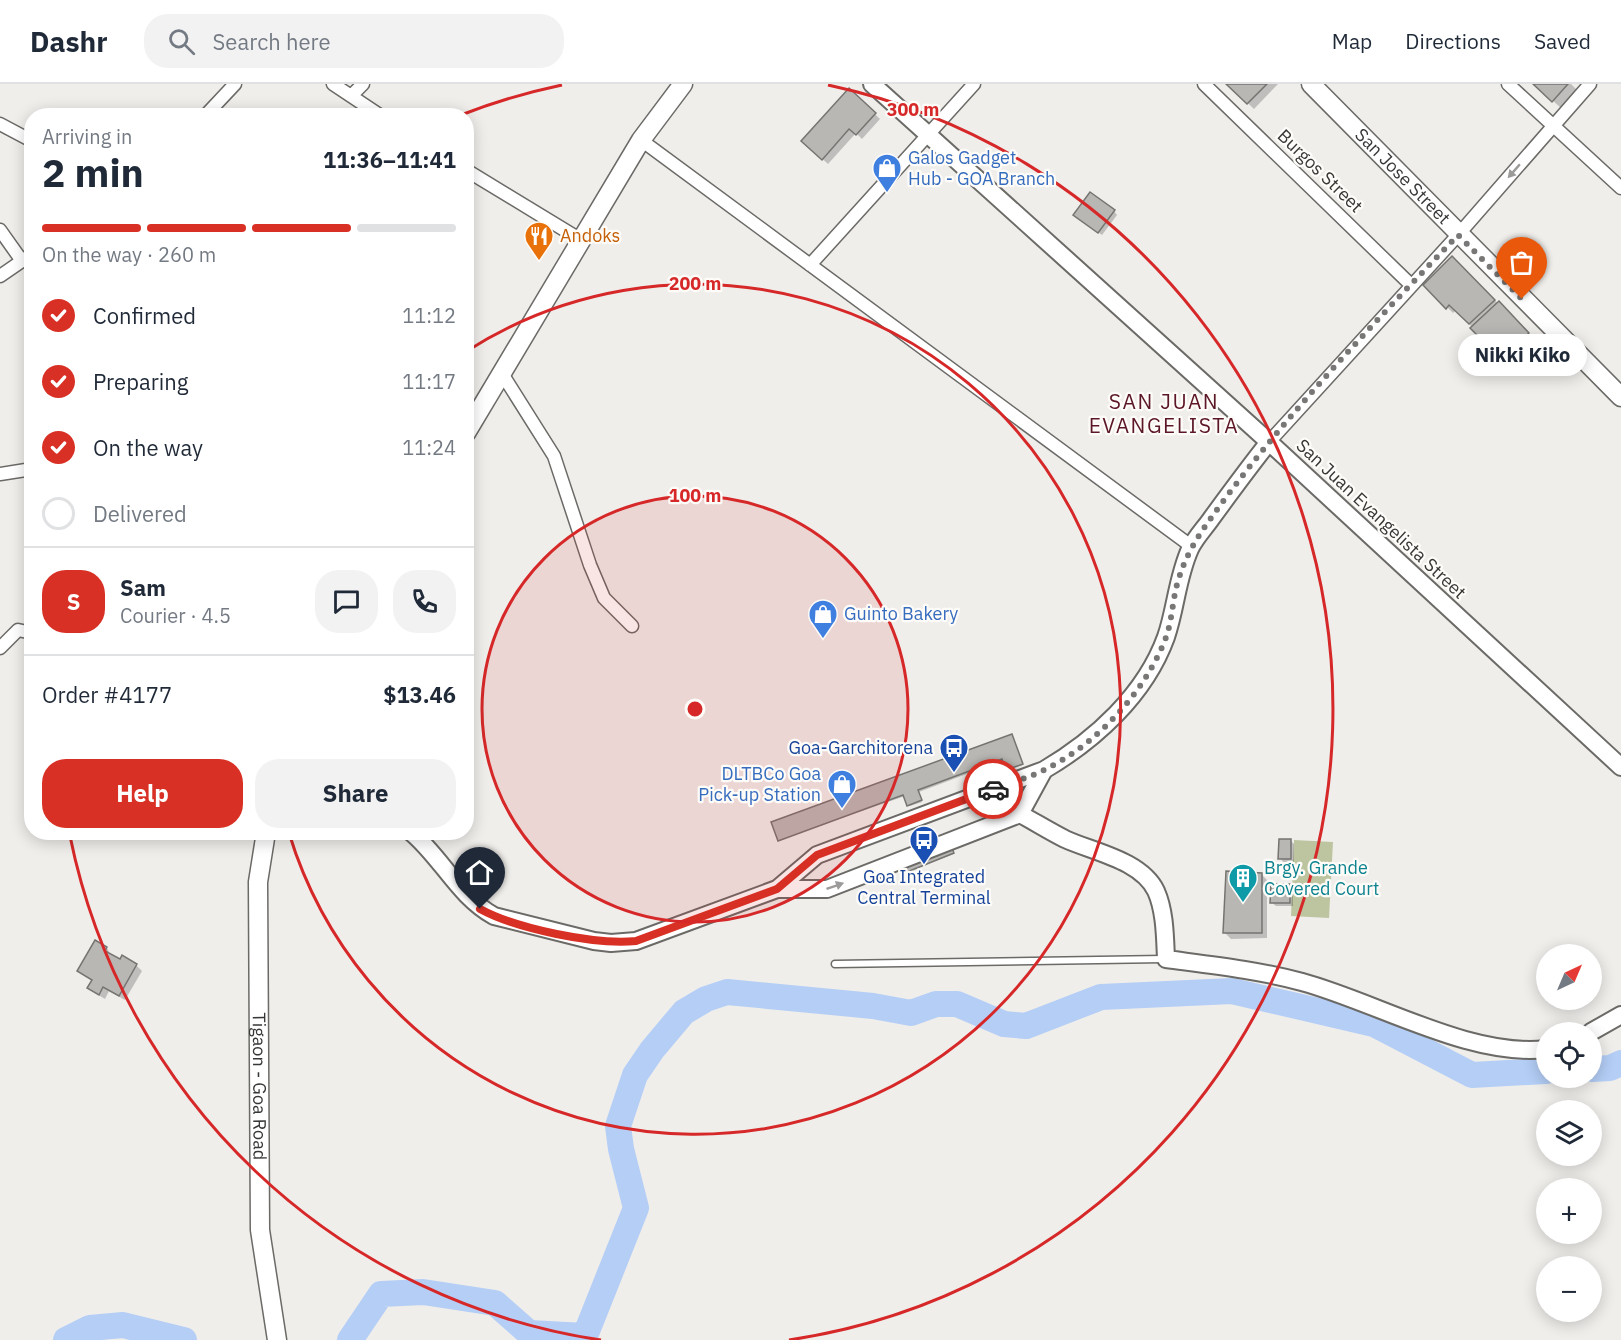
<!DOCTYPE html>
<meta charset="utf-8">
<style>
body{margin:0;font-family:"IBM Plex Sans",sans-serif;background:#f2f2f3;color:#1f2937;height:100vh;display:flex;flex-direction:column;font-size:22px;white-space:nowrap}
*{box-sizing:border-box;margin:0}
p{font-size:20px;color:#747a83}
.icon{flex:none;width:33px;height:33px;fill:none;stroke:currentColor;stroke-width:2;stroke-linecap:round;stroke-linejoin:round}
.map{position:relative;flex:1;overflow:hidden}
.panel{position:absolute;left:24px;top:24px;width:450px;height:732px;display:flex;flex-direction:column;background:#fff;border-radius:24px;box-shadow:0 3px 15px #0003}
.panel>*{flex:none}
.needle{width:39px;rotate:44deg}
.fabs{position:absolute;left:1536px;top:860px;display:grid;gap:12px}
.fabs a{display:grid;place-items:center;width:66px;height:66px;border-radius:50%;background:#fff;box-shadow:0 3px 15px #0003;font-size:30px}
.pin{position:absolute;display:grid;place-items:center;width:51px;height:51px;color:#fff;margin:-62px -26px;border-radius:50% 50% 50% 0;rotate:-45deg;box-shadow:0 0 6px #0007}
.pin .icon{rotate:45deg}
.courier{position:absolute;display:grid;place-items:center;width:60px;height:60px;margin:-30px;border:4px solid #d93025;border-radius:50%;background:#fff;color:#222;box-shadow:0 2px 8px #0007}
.bubble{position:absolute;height:42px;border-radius:21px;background:#fff;box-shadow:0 3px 15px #0003;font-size:20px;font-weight:700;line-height:42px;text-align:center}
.summary em{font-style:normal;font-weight:700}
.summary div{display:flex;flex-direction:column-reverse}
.summary{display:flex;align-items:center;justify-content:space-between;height:102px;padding:0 18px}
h1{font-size:39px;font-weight:700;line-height:45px}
.bar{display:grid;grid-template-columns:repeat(4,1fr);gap:9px 6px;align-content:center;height:72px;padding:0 18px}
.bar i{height:8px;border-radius:4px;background:#e0e1e3}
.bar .current{background:#d93025}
.bar p{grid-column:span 4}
.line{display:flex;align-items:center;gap:15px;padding:0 18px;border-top:2px solid #e0e1e3}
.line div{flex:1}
.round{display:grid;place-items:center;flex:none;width:63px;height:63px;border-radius:24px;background:#f2f2f3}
ol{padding:0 18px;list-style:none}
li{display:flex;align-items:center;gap:18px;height:66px}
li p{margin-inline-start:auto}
li .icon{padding:6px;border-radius:50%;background:#d93025;color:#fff;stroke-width:4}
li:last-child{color:#747a83}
li i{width:33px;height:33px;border:3px solid #e0e1e3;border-radius:50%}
.action{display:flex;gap:12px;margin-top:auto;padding:12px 18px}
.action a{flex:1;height:69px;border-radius:24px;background:#d93025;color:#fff;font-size:24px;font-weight:700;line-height:69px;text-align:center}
.action a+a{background:#f2f2f3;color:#1f2937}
header{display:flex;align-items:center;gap:36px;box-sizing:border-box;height:84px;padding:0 30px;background:#fff;border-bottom:2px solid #e0e1e3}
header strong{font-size:28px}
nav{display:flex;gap:33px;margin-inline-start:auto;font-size:21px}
.search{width:420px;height:54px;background:#f2f2f3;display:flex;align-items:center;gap:15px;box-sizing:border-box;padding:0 21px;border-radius:24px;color:#747a83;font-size:22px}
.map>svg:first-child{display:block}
.green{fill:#bdc5a0}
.shadow{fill:#0003}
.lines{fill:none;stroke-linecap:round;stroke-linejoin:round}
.river{stroke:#b4cef6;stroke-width:26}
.building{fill:#b9b7b4;stroke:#767471;stroke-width:1.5}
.lane-casing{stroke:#6b6a67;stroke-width:9}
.street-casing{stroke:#6b6a67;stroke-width:15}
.secondary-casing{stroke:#6b6a67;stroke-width:20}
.primary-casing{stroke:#6b6a67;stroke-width:21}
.lane{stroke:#fff;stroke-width:6}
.street{stroke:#fff;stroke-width:12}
.secondary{stroke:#fff;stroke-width:16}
.primary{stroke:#fff;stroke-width:18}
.oneway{fill:#9c9b9a}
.done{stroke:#787775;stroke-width:6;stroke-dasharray:0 10.8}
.route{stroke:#d93025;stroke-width:8}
.ring{fill:none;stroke:#d62828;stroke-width:3}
.labels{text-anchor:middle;stroke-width:4.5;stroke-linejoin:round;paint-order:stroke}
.shop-label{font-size:18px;fill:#366cbe;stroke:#fefcf9;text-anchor:start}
.street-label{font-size:18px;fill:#383736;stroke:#fefcf9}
.food-label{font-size:18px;fill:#c56008;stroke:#fefcf9;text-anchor:start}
.transit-label{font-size:18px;fill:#164399;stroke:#fefcf9;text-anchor:end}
.culture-label{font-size:18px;fill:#0d838f;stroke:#fefcf9;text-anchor:start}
.quarter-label{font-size:21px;letter-spacing:1.5px;fill:#5c1726;stroke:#fefcf9}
.centre{fill:#d62828;stroke:#fefcf9;stroke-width:3}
.ring-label{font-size:18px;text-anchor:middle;font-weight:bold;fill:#d62828;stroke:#fefcf9;stroke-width:4.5;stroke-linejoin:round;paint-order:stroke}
</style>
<header>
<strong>Dashr</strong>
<div class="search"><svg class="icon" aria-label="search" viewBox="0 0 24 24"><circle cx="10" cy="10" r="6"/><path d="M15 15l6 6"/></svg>Search here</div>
<nav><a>Map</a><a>Directions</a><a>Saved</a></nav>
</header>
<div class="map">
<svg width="1621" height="1256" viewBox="0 0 1621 1256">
<rect width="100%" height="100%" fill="#f0eeeb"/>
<path class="green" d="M1294,756L1333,758L1329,834L1291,832Z"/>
<path class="shadow" d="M1228,0H1278L1254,25Z
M1534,0H1571L1577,6L1561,24Z
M875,30L880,35L862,55L856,49L828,80L803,57Z
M1114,127L1117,131L1102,151L1079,134Z
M1452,174L1534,255L1490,292L1475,277L1490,262L1456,226L1453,229L1425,201Z
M1013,653L1023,681L1008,686L1004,676L919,708L922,718L910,722L905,712L779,756Z
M1291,757L1294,760V778H1283L1280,774Z
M953,767L954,770L908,787Z
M1261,790L1267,796V854L1231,855L1225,849Z
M1289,802L1293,805V822H1276L1272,819Z
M96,858L107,864L111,872L136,881L142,887L125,916L109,907L105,915L95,909L89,904L93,897L79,887Z"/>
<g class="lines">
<path class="river" d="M1592,985L1610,984L1621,979
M66,1256L90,1244L123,1241L184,1256
M350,1256L381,1210L423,1208L495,1219L529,1249L585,1252L636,1124L621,1065L618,1042L635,991L652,966L684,928L706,915L727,908L873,922L911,929L936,920H957L1004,940L1026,942L1101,913L1232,907L1374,940L1472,991L1546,987"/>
</g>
<path class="building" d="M1226,0H1267L1247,20Z
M1533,0H1568L1552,18Z
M849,4L876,29L856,51L849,45L822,76L801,57Z
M1090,108L1115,126L1098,149L1073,131Z
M1452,172L1495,216L1469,240L1449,221L1446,225L1423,201Z
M1499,217L1529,249L1484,288L1473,277L1488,262L1470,244Z
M1012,650L1023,680L1006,686L1002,675L918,706L922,716L907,722L903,711L778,757L771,738Z
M1279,755H1291V775H1278Z
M952,764L954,769L907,788L904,782Z
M1226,787L1262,789V849H1223Z
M1271,800H1290V819H1270Z
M95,856L107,863L105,867L120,875L122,871L137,880L119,912L103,903L99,911L87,904L92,896L77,887Z"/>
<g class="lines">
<g class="lane-casing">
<path id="lane" d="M835,880L1164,875"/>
</g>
<g class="street-casing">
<path id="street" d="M333,0L381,32
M1204,0L1411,201
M1508,0L1621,104
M352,11L363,0
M205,32L235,0
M0,40L32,57
M641,56L1191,462
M466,86L581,156
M0,146L22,177
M810,181L974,0
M0,192L32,170
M501,288L554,372L590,481L604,514L632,542
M1269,358L1458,151L1590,0
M0,390L32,385
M0,564L18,546L32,549"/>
</g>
<g class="secondary-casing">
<path id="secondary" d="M872,0L1269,358L1621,683
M1020,730C1035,738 1049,747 1065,755C1093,768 1141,776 1156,807C1165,827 1165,853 1166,875C1211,881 1258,886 1302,898C1376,918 1471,974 1546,965
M411,748C442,774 458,812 494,832L594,857L611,859L636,857L777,805L817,771L1044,686C1095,656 1145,611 1166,553C1176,524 1177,494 1190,465C1195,454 1204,445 1211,435C1230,409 1249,383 1269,358
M777,805H827L1020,730L1044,686
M1591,948L1621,931"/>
</g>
<g class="primary-casing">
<g id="primary">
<path id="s1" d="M1311,0L1621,313"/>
<path d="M466,349L641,56L683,0"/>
<path id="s2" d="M266,748L258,798L260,1146L277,1256"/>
</g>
</g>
<use href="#lane" class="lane"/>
<use href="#street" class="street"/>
<use href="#secondary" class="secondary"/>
<use href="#primary" class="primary"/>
</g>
<defs><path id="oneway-solid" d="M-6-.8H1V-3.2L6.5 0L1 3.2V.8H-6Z" transform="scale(1.5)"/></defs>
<g class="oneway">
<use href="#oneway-solid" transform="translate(1514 87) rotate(131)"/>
<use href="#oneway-solid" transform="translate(835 802) rotate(-19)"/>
</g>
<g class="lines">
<path class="done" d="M993,705C1010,699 1028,694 1044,686C1096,661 1144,609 1165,556C1173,536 1172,514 1179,494C1188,464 1206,441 1224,416C1294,322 1377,236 1458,151L1522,215"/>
<path class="route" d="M480,825C517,845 595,861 636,857L777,805L817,771L993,705"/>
</g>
<circle cx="695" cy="625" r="213" fill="#d62828" fill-opacity=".12"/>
<g class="ring">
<circle cx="695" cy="625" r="213"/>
<path d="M467 267A425 425 0 1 1 289 749"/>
<path d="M601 1256A638 638 0 0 1 70 752M461 31A638 638 0 0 1 562 1M828 1A638 638 0 0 1 789 1256"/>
</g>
<defs>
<g id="shop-pin" transform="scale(1.5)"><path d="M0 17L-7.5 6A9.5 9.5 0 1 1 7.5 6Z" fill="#3f7fe0" stroke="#fefcf9"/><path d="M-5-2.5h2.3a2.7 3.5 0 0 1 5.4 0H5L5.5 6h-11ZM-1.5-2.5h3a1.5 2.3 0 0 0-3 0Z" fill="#fff"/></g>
<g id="restaurant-pin" transform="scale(1.5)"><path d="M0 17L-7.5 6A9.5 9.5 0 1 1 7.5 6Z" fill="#e8710a" stroke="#fefcf9"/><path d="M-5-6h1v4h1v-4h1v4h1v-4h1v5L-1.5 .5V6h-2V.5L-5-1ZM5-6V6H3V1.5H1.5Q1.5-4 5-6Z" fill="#fff"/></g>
<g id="bus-pin" transform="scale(1.5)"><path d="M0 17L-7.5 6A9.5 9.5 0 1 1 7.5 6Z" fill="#1a4fb4" stroke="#fefcf9"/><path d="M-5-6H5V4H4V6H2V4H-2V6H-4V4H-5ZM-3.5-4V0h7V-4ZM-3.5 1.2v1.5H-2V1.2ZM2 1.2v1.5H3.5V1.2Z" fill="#fff"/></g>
<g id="building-pin" transform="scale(1.5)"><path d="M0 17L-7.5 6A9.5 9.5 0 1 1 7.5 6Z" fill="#0f9aa8" stroke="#fefcf9"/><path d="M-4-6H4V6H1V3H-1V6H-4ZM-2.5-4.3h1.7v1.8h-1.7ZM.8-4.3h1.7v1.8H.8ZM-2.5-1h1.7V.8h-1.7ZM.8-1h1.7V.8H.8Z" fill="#fff"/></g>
</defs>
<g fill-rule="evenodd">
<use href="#shop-pin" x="887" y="84"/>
<use href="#restaurant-pin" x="539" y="152"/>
<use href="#shop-pin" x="823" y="530"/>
<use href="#bus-pin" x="954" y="664"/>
<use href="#shop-pin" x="842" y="700"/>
<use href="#bus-pin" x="924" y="756"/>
<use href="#building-pin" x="1243" y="794"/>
</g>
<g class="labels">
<g class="shop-label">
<text x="908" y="80">Galos Gadget<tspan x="908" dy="21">Hub - GOA Branch</tspan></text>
<text x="844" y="536">Guinto Bakery</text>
<text x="821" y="696" text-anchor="end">DLTBCo Goa<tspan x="821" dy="21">Pick-up Station</tspan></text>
</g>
<g class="street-label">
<text transform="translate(1320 87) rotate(44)" y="6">Burgos Street</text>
<text dy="6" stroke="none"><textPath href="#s1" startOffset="130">San Jose Street</textPath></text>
<text transform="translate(1381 435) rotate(43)" y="6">San Juan Evangelista Street</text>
<text dy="6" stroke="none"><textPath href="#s2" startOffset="255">Tigaon - Goa Road</textPath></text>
</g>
<g class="food-label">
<text x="560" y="158">Andoks</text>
</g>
<g class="transit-label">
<text x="933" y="670">Goa-Garchitorena</text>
<text x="924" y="799" text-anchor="middle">Goa Integrated<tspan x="924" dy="21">Central Terminal</tspan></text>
</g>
<g class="culture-label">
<text x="1264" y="790">Brgy. Grande<tspan x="1264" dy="21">Covered Court</tspan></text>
</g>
<g class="quarter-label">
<text x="1164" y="325">SAN JUAN<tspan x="1164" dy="24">EVANGELISTA</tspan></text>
</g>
</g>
<circle cx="695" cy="625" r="9" class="centre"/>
<g class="ring-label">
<text x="913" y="32">300 m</text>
<text x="695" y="206">200 m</text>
<text x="695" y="418">100 m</text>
</g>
</svg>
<div class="fabs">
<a><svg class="needle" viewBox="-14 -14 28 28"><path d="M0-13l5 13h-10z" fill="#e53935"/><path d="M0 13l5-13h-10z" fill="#747a83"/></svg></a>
<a><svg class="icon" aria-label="locate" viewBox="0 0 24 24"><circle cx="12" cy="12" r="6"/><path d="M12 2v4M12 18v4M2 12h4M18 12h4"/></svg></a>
<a><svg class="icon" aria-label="layers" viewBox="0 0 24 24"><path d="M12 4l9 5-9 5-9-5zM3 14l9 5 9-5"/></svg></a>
<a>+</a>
<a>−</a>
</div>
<div class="pin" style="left:1522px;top:215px;background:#ea580c"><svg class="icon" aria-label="bag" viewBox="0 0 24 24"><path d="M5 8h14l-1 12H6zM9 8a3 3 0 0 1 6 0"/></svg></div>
<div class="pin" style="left:480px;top:825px;background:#1f2937"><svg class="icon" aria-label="home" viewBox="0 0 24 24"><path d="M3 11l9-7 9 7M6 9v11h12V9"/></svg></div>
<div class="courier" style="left:993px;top:705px"><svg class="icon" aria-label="car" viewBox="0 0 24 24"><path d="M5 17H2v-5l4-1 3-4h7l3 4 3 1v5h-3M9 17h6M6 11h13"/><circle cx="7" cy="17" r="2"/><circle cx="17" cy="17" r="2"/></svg></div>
<div class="bubble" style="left:1458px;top:250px;width:129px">Nikki Kiko</div>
<section class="panel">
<div class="summary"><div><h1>2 min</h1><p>Arriving in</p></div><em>11:36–11:41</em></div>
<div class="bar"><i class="current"></i><i class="current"></i><i class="current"></i><i></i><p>On the way · 260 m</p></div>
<ol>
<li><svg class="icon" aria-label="check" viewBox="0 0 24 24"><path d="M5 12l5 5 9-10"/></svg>Confirmed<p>11:12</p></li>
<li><svg class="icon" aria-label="check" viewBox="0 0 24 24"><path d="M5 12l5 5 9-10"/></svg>Preparing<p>11:17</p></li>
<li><svg class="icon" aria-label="check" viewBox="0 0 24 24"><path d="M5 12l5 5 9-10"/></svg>On the way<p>11:24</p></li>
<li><i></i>Delivered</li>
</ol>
<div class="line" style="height:108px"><b class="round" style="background:#d93025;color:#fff">S</b><div><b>Sam</b><p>Courier · 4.5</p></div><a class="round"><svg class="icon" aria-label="chat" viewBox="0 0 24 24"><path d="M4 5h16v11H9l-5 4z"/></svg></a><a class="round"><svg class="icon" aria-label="phone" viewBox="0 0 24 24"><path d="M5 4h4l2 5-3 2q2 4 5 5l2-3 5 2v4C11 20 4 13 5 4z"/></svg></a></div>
<div class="line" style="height:78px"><div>Order #4177</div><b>$13.46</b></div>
<div class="action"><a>Help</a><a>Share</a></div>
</section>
</div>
